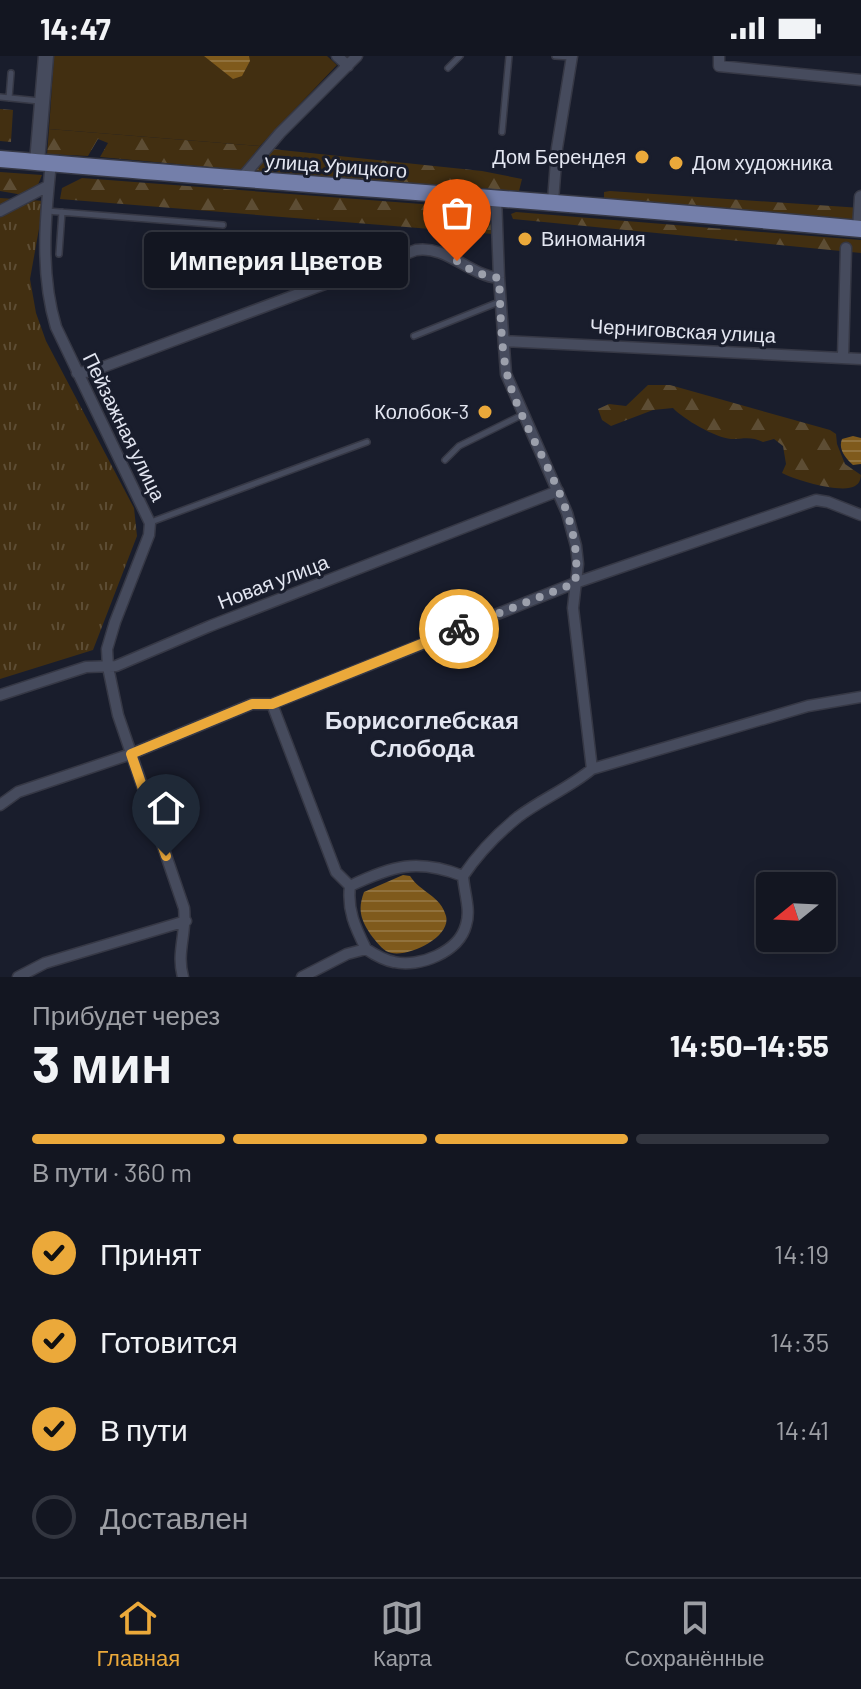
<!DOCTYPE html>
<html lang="ru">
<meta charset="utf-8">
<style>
body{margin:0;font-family:Barlow,sans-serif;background:#20232e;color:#f1f3f6;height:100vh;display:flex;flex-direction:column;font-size:30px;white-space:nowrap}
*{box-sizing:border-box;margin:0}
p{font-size:26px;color:#9d9fa5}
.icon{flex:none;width:44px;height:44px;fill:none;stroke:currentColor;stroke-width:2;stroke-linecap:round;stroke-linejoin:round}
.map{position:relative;height:921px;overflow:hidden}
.drawer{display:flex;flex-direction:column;background:#131621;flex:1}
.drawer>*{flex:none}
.needle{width:52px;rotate:252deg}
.fabs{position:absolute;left:756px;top:816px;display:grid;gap:16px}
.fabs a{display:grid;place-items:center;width:80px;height:80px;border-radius:8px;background:#131621;box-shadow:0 4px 20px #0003,0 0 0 2px #32353f;font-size:40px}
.pin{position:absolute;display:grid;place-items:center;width:68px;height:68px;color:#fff;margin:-82px -34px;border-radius:50% 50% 50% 0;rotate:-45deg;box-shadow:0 0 8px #0007}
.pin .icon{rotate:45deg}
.courier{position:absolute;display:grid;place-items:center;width:80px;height:80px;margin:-40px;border:6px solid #eba93a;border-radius:50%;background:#fff;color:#222;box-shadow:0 2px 10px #0007}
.bubble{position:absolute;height:56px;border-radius:8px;background:#131621;box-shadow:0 4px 20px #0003,0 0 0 2px #32353f;font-size:26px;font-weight:700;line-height:56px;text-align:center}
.overview em{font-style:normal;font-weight:700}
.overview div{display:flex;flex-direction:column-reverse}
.overview{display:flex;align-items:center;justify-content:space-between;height:136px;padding:0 32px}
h1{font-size:52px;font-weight:700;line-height:60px}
.bar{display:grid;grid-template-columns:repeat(4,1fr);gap:12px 8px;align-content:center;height:96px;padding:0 32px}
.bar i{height:10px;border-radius:6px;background:#32353f}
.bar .on{background:#eba93a}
.bar p{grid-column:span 4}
ol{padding:0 32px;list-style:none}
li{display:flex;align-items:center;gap:24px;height:88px}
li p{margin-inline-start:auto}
li .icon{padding:8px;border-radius:50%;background:#eba93a;color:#111;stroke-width:4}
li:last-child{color:#9d9fa5}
li i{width:44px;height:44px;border:4px solid #32353f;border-radius:50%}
.status{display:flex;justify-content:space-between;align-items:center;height:56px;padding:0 40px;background:#131621;direction:ltr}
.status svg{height:22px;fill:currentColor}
.tab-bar{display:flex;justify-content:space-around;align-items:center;height:112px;border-top:2px solid #32353f;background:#131621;font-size:22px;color:#9d9fa5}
.tab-bar a{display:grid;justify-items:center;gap:4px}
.tab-bar .on{color:#eba93a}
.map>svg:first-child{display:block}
.grass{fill:url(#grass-tufts)}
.forest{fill:url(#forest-firs)}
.green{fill:#422f11}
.water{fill:url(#water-rules)}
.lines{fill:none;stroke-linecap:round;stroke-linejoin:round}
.service-casing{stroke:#363845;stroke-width:8}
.minor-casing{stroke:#363845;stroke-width:13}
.tertiary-casing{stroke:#363845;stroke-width:15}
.secondary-casing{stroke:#363845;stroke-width:17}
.primary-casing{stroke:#363845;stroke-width:19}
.service{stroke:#464b5d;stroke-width:5}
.minor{stroke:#464b5d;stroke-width:10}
.tertiary{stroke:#464b5d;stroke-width:12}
.secondary{stroke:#464b5d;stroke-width:14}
.primary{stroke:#747faa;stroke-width:16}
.done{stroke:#9ca0ac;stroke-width:8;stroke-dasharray:0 14.4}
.route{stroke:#eba93a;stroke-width:10}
.poi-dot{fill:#eba93a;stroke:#191d2c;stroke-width:3}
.labels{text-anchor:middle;stroke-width:6;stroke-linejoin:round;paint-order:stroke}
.poi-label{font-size:20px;fill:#e3e6f1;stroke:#191d2c;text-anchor:end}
.street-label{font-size:20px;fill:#e3e6f1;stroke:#191d2c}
.quarter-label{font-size:24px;font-weight:bold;fill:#e3e6f1;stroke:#191d2c}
</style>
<div class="status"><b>14:47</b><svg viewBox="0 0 49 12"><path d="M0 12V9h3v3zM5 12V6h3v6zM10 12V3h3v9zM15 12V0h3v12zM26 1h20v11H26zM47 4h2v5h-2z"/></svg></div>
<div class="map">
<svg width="861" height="921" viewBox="0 0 861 921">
<defs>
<pattern id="grass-tufts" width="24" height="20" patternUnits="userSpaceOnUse" patternTransform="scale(2)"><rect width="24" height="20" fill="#422f11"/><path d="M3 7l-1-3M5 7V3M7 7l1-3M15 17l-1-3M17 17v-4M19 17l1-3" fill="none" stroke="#5d4d34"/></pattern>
<pattern id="forest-firs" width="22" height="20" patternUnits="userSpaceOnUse" patternTransform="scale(2)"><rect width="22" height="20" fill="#422f11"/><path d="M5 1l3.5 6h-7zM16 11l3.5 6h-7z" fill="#5d4d34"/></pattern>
<pattern id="water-rules" width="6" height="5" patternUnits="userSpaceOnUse" patternTransform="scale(2)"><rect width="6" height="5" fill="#7f5a1c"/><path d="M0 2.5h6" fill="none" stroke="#91723d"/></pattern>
</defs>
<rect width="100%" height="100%" fill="#191d2c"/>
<path class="grass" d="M0,142L44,145L30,223L36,257L46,285L134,452L137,480L93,594L0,623Z"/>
<path class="forest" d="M0,53L13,54L11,86L0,85Z
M49,73L260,90L242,114L100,101L108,87L98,83L88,100L47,98Z
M272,93L482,115L522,123L519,135L254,116Z
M0,116L42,119L37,131L23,139L0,135Z
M82,122L487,153L493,178L60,143L62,132Z
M610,135L861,152V164L611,146L604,142V136Z
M516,156L861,184V197L513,163L511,158Z
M648,329H670L830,374L836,378L837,388L845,408L861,419C860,424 860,427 855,430C842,438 795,424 782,417L786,408L783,390L774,383L763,386C751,380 744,383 731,383C716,382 683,363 673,352L653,354L611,370L602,364L598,353L609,348L626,350Z"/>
<path class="green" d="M54,0H327L337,9L260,90L49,73Z"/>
<path class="water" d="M204,0H249L250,5L242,20L233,23Z
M853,380L861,382V408L853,409C845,402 838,393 842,383Z
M403,819L410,820C420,836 441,840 446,860C452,882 403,905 386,895C380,891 373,882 369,876C360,862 358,852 364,836Z"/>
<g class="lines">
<g class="service-casing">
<path id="service" d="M555,0L571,1
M448,12L460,0
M0,41L39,45
M9,42L11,17
M502,76L509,0
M47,155L223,169
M59,198L62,156
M414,280L499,246
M445,404L459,390L522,359
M151,466L367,386"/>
</g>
<g class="minor-casing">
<path id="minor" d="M337,0L348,10
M719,0V10L861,24
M51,107C45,162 40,218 56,271L150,467L149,479L115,566L107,593L108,611L118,659L184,852C187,876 176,897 183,921
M240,124L280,77L357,0
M496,140L499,222L506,318L567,457L576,490L578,508L573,552L592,713
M553,145L557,92L572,0
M0,155L48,130
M504,285L861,303
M843,301L846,192
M77,317L92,315L416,194C447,189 468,219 499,222
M0,639L86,611L116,610L210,570L558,435
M272,648L336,816L350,830C347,854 355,871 366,893
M0,749L18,736L131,698L252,648H272L575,527L816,444L828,446L861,459
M350,830C392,810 417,802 463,820
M18,921L45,907L186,865
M302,921L347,898L366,893C375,899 383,904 394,906C419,912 459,896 466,869C471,854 464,836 463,820C478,798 497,778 518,761C542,743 569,732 592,713L808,650L861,641"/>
</g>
<g class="tertiary-casing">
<path id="tertiary" d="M859,173L861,141"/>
</g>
<g class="secondary-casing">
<path id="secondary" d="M37,106L46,0"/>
</g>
<g class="primary-casing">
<path id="primary" d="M0,103C287,128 574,146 861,173"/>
</g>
<use href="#service" class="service"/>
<use href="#minor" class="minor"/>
<use href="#tertiary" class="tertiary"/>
<use href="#secondary" class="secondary"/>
<use href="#primary" class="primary"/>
</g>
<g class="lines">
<path class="done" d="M457,205L476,217L499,222C501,256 500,300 511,332C533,396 585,456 575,527L459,573"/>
<path class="route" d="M166,800L131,698L252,648H272L459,573"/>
</g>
<g class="poi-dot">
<circle cx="642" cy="101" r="8"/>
<circle cx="676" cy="107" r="8"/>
<circle cx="525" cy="183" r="8"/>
<circle cx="485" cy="356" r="8"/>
</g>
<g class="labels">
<g class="poi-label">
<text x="626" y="108">Дом Берендея</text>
<text x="692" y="114" text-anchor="start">Дом художника</text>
<text x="541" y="190" text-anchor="start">Виномания</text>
<text x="469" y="363">Колобок-3</text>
</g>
<g class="street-label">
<text transform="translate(336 110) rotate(4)" y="7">улица Урицкого</text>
<text transform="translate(683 275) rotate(3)" y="7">Черниговская улица</text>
<text transform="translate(124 371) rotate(64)" y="7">Пейзажная улица</text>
<text transform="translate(273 526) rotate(-21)" y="7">Новая улица</text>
</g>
<g class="quarter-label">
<text x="422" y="673">Борисоглебская<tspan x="422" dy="28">Слобода</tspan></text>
</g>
</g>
</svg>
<div class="fabs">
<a><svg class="needle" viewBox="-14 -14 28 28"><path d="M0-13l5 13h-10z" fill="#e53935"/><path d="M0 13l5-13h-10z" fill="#9d9fa5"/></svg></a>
</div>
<div class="pin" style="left:457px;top:205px;background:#ea580c"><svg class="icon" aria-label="bag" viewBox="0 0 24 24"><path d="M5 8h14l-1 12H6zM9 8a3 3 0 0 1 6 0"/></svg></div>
<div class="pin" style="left:166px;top:800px;background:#1f2937"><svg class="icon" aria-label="home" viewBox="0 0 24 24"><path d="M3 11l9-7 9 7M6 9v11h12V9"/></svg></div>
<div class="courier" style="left:459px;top:573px"><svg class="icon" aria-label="bike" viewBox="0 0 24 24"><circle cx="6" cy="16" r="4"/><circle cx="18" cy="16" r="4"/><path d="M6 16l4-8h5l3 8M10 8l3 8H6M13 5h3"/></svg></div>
<div class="bubble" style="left:144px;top:176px;width:264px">Империя Цветов</div>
</div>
<section class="drawer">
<div class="overview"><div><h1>3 мин</h1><p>Прибудет через</p></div><em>14:50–14:55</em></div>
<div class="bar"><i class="on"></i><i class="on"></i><i class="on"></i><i></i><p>В пути · 360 m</p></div>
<ol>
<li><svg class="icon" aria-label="check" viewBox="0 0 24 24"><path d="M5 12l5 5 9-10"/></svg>Принят<p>14:19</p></li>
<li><svg class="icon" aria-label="check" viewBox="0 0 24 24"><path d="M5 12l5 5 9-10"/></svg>Готовится<p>14:35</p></li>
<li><svg class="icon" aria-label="check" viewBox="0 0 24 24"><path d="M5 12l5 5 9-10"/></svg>В пути<p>14:41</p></li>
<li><i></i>Доставлен</li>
</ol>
</section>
<nav class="tab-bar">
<a class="on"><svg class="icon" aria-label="home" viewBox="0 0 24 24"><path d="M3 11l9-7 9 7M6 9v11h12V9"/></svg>Главная</a>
<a><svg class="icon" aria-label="map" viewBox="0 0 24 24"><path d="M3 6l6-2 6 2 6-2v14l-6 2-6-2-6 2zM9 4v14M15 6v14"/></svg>Карта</a>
<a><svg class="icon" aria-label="saved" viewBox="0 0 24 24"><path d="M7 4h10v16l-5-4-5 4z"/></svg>Сохранённые</a>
</nav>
